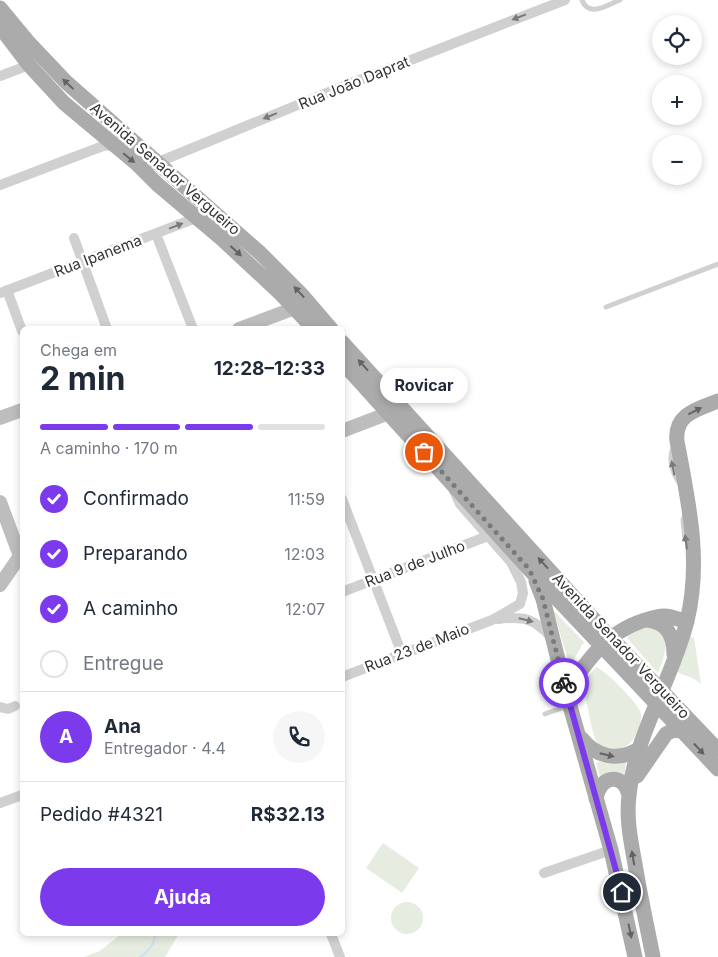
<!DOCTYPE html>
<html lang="pt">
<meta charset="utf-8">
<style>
body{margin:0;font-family:Inter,sans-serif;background:#f6f6f7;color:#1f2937;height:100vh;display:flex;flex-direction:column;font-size:19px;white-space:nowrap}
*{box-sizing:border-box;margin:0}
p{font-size:16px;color:#747a83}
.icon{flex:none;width:28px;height:28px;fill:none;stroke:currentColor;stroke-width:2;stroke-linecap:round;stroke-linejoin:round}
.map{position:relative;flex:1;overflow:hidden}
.side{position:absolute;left:20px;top:326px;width:325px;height:610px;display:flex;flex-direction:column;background:#fff;border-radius:8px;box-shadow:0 2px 8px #0003}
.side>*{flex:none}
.fabs{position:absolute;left:652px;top:15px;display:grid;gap:10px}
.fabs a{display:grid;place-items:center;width:50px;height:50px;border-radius:50%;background:#fff;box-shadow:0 2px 8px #0003;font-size:25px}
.pin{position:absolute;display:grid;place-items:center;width:42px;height:42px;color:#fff;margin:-21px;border:2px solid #fff;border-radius:50%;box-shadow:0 1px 5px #0007}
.courier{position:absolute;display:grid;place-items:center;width:50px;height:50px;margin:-25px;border:4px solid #7c3aed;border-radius:50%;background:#fff;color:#222;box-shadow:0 1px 6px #0007}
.bubble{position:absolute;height:35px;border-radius:18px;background:#fff;box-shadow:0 2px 8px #0003;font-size:16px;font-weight:700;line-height:35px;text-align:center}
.headline em{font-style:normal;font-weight:700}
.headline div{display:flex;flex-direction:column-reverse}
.headline{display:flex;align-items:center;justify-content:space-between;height:85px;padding:0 20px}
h1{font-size:32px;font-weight:700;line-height:38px}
.bar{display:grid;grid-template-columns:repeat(4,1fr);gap:8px 5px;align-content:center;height:60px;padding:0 20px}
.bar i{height:6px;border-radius:4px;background:#e0e1e3}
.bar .active{background:#7c3aed}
.bar p{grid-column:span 4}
.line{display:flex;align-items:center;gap:12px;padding:0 20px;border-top:1px solid #e0e1e3}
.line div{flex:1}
.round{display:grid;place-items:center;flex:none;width:52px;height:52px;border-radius:26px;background:#f6f6f7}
ol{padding:0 20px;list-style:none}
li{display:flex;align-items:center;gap:15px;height:55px}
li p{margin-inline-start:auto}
li .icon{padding:5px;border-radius:50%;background:#7c3aed;color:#fff;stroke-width:4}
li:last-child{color:#747a83}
li i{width:28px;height:28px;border:2px solid #e0e1e3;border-radius:50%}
.action{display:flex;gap:10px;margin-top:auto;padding:10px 20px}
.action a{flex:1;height:58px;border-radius:30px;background:#7c3aed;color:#fff;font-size:20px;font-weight:700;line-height:58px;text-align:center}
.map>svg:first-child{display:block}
.green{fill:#e6ecdf}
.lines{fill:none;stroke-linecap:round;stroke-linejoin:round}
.stream{stroke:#cfe2ee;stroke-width:2.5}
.lane{stroke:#d0d0d0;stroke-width:5}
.street{stroke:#d0d0d0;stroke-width:10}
.secondary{stroke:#bdbdbd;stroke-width:14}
.primary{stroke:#ababab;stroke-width:15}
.oneway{fill:#7a7a7a}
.oneway2{fill:#636363}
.done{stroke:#7a7a7a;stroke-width:5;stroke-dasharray:0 9}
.route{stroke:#7c3aed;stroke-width:6}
.labels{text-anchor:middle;stroke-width:5;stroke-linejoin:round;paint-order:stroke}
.street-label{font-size:15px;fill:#333;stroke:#fff}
</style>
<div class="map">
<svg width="718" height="957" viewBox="0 0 718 957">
<rect width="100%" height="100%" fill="#fff"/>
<path class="green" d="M553,610L584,642L570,666Z
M652,627L664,634C668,649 663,660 658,673L627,638C632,630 643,628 652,627Z
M691,637L694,638L701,684C691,675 684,677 675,670L687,639Z
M597,667C607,673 639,703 641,714C642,719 640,725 638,729C633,743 626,750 610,749C605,748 599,746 597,742C592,734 589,714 587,704C584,689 584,677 597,667Z
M605,760L626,761L625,776L601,780L596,763Z
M383,843L419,868L402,893L366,868Z
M391 918a16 16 0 1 1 32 0a16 16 0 1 1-32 0Z
M121,934H176L178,935L165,957H84L100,951Z"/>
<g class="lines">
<path class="stream" d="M140,957C148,952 155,943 155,934"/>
<path class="lane" d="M582,0C589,18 607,5 620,0
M606,307L718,264
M673,448C668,459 673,475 680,484
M685,514L683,520L685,540
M545,714L567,706"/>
<path class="street" d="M0,76L29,65
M154,165L156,163L339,88L565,0
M0,185L103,146L113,145
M156,234L193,329
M74,238L107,329
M7,290L22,331
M0,293L196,218
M342,499L402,654
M342,592L488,536
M498,619C524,616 533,618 551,637
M342,677L492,620L520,604L523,593L521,582L511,562L460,504L454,491
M0,707L8,709L15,706
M0,803L22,795
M544,873L611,850
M331,934L340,957"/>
<path class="secondary" d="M239,329L295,308
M0,418L22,410
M342,431L389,413L396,406
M0,502L20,556
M0,585L22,553"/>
<path class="primary" d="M0,8L29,43L66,82L260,253L301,294L331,329
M0,27L29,65L64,103L136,163L157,184L222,239L281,294L314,329
M342,342L611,638L718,750
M342,362L529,569L718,769
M536,581L543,599L566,692L611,850L635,957
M646,620C667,621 674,636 674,655
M566,692C586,662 606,633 642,621C649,619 657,616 664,616C672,616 680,620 687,622
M581,738C596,757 617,762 639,749
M637,776L666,734L673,730L681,731
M596,799C599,776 623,771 629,795
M653,957C647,926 640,895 635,864C631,842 626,819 629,796C635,734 672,681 687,621C702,560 688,500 677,441C674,414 698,409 718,401"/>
</g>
<defs><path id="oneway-solid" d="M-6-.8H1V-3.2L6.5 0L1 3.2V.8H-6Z" transform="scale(1.25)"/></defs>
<g class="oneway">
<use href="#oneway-solid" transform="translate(519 17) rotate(159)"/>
<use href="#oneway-solid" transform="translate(270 116) rotate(158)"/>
<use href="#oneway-solid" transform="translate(176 226) rotate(-21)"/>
<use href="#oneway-solid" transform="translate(673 468) rotate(-101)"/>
<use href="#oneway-solid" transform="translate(686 542) rotate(-98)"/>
<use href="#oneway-solid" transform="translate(526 620) rotate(14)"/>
</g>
<g class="oneway2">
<use href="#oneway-solid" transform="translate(68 84) rotate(-137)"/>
<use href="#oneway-solid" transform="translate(129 158) rotate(39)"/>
<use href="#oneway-solid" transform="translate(236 251) rotate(42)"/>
<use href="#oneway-solid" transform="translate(299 292) rotate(-133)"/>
<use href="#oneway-solid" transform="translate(363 365) rotate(-132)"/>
<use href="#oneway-solid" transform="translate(695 411) rotate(-27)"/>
<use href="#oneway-solid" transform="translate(543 563) rotate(-132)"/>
<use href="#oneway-solid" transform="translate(699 749) rotate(47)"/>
<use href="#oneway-solid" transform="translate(607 755) rotate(13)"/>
<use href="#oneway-solid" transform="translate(633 858) rotate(-100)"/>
<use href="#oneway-solid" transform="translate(630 931) rotate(78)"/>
</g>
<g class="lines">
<path class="done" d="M424,452L529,569L543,599L564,683"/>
<path class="route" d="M564,683L622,892"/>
</g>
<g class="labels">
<g class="street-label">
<text transform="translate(354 83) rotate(-22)" y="5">Rua João Daprat</text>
<text transform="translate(165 169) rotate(41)" y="5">Avenida Senador Vergueiro</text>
<text transform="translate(98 256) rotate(-21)" y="5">Rua Ipanema</text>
<text transform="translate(415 564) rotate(-21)" y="5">Rua 9 de Julho</text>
<text transform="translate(621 646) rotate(47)" y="5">Avenida Senador Vergueiro</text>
<text transform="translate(417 648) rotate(-21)" y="5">Rua 23 de Maio</text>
</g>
</g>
</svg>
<div class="fabs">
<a><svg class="icon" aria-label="locate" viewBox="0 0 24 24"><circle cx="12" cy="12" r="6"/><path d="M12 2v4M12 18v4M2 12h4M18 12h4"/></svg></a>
<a>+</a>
<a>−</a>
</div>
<div class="pin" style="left:424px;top:452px;background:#ea580c"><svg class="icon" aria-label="bag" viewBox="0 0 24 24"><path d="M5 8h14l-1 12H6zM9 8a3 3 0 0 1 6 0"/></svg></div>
<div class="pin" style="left:622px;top:892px;background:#1f2937"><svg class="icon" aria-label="home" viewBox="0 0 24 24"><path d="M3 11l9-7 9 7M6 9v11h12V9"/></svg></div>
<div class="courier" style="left:564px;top:683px"><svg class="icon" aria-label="bike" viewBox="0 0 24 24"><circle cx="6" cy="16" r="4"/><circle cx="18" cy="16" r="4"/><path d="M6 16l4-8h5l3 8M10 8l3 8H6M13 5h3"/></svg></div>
<div class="bubble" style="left:380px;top:368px;width:88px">Rovicar</div>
<section class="side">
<div class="headline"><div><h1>2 min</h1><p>Chega em</p></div><em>12:28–12:33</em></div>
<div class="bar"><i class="active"></i><i class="active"></i><i class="active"></i><i></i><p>A caminho · 170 m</p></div>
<ol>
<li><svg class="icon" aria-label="check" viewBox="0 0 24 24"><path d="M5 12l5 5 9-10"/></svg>Confirmado<p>11:59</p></li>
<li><svg class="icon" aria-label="check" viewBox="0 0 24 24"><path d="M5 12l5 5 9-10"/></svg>Preparando<p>12:03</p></li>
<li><svg class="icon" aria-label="check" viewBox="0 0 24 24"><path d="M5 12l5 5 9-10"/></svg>A caminho<p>12:07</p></li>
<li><i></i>Entregue</li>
</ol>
<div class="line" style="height:90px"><b class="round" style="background:#7c3aed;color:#fff">A</b><div><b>Ana</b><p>Entregador · 4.4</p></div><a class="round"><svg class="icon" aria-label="phone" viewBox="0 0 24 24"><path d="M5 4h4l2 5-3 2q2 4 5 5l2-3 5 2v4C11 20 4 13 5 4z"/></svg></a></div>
<div class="line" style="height:65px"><div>Pedido #4321</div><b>R$32.13</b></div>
<div class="action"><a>Ajuda</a></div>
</section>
</div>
